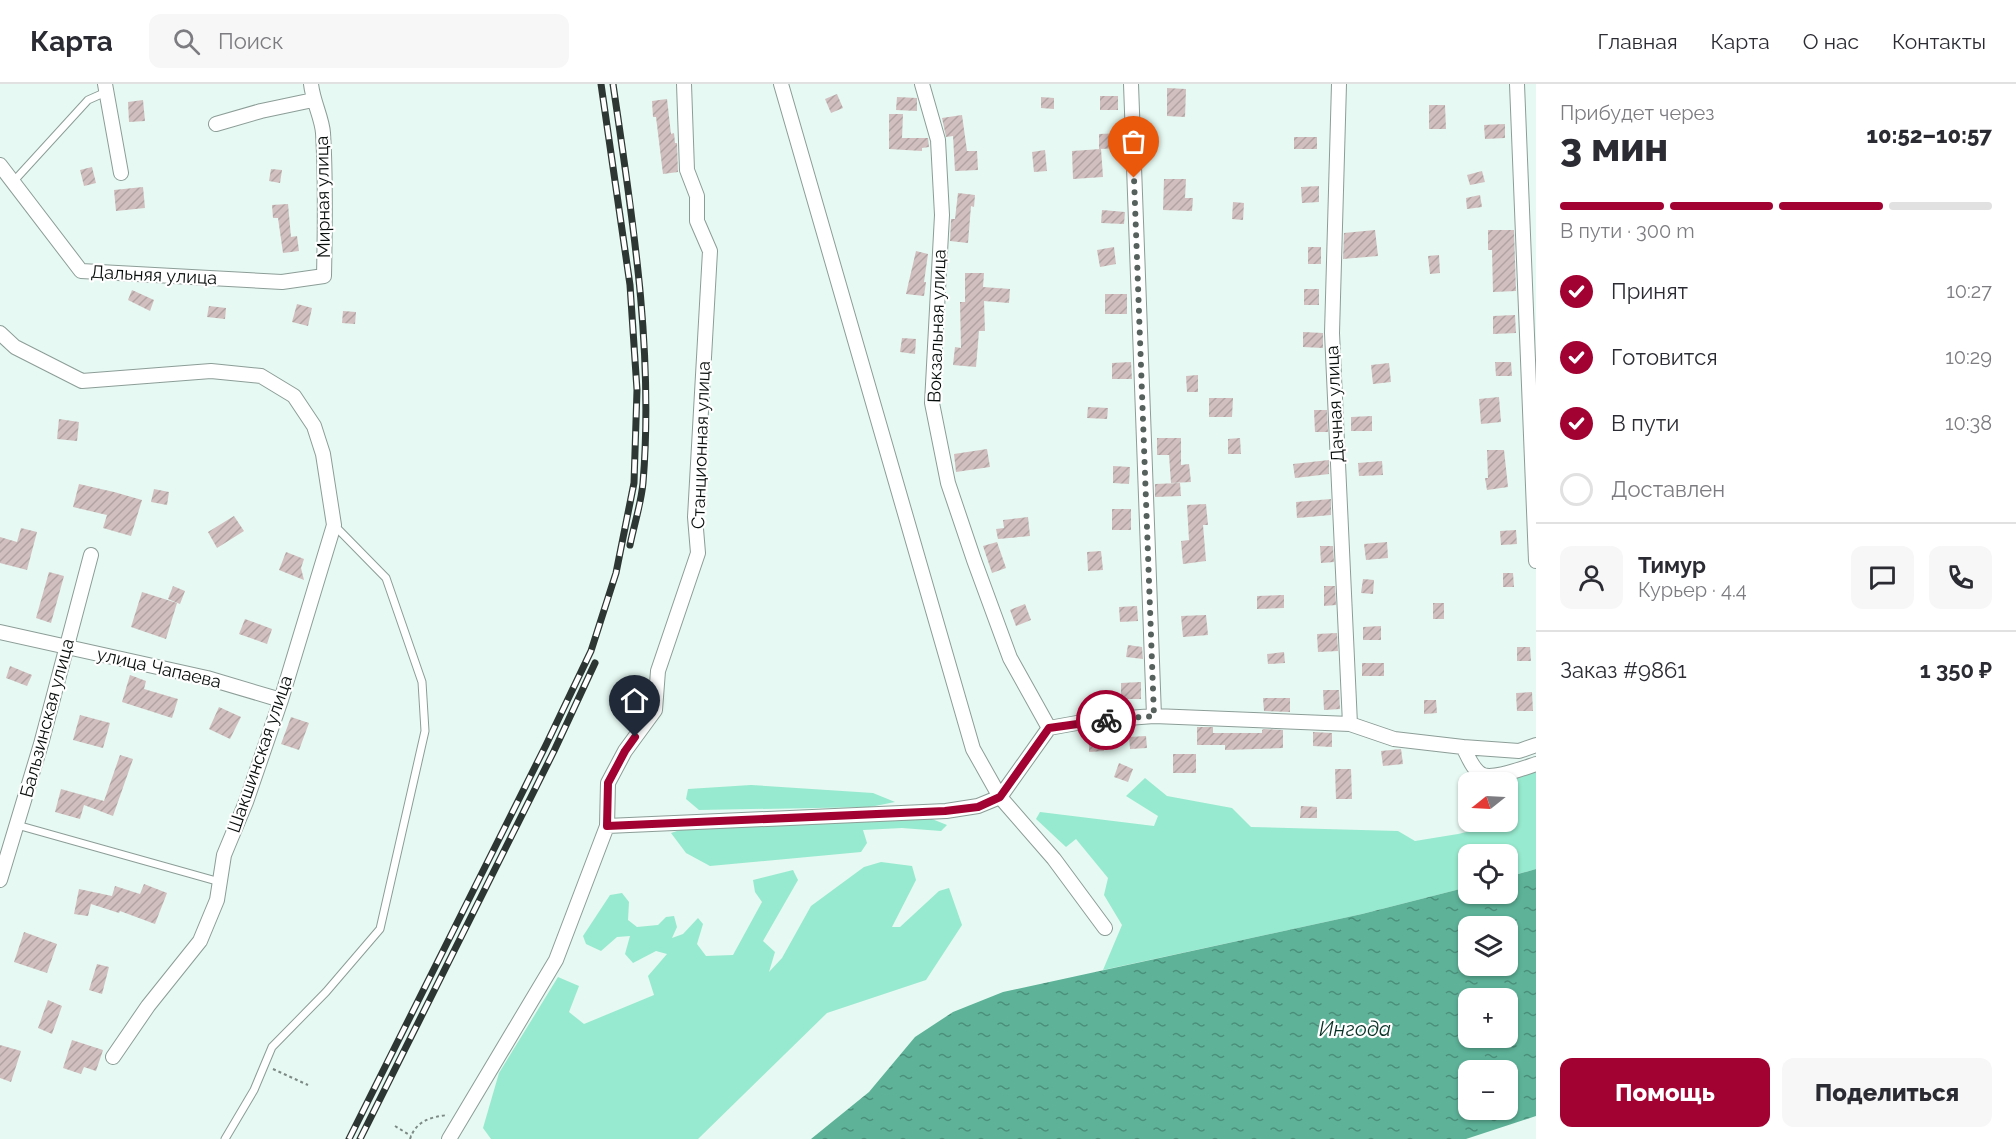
<!DOCTYPE html>
<html lang="ru">
<meta charset="utf-8">
<style>
body{margin:0;font-family:Raleway,sans-serif;background:#f7f7f7;color:#2b2b33;height:100vh;display:flex;flex-direction:column;font-size:22px;white-space:nowrap}
*{box-sizing:border-box;margin:0}
p{font-size:20px;color:#7c7c81}
.icon{flex:none;width:33px;height:33px;fill:none;stroke:currentColor;stroke-width:2;stroke-linecap:round;stroke-linejoin:round}
.map{position:relative;flex:1;overflow:hidden}
.drawer{display:flex;flex-direction:column;background:#fff;width:480px}
.drawer>*{flex:none}
.needle{width:39px;rotate:252deg}
.fabs{position:absolute;left:1458px;top:688px;display:grid;gap:12px}
.fabs a{display:grid;place-items:center;width:60px;height:60px;border-radius:12px;background:#fff;box-shadow:0 2px 4px #0004;font-size:30px}
.pin{position:absolute;display:grid;place-items:center;width:51px;height:51px;color:#fff;margin:-62px -26px;border-radius:50% 50% 50% 0;rotate:-45deg;box-shadow:0 0 6px #0007}
.pin .icon{rotate:45deg}
.courier{position:absolute;display:grid;place-items:center;width:60px;height:60px;margin:-30px;border:4px solid #a20232;border-radius:50%;background:#fff;color:#222;box-shadow:0 2px 8px #0007}
.summary em{font-style:normal;font-weight:800}
.summary div{display:flex;flex-direction:column-reverse}
.summary{display:flex;align-items:center;justify-content:space-between;height:102px;padding:0 24px}
h1{font-size:39px;font-weight:800;line-height:45px}
.bar{display:grid;grid-template-columns:repeat(4,1fr);gap:9px 6px;align-content:center;height:72px;padding:0 24px}
.bar i{height:8px;border-radius:4px;background:#e1e1e2}
.bar .on{background:#a20232}
.bar p{grid-column:span 4}
.line{display:flex;align-items:center;gap:15px;padding:0 24px;border-top:2px solid #e1e1e2}
.line div{flex:1}
.round{display:grid;place-items:center;flex:none;width:63px;height:63px;border-radius:12px;background:#f7f7f7}
ol{padding:0 24px;list-style:none}
li{display:flex;align-items:center;gap:18px;height:66px}
li p{margin-inline-start:auto}
li .icon{padding:6px;border-radius:50%;background:#a20232;color:#fff;stroke-width:4}
li:last-child{color:#7c7c81}
li i{width:33px;height:33px;border:3px solid #e1e1e2;border-radius:50%}
.primary-button{display:flex;gap:12px;margin-top:auto;padding:12px 24px}
.primary-button a{flex:1;height:69px;border-radius:12px;background:#a20232;color:#fff;font-size:24px;font-weight:800;line-height:69px;text-align:center}
.primary-button a+a{background:#f7f7f7;color:#2b2b33}
header{display:flex;align-items:center;gap:36px;box-sizing:border-box;height:84px;padding:0 30px;background:#fff;border-bottom:2px solid #e1e1e2}
header strong{font-size:28px}
nav{display:flex;gap:33px;margin-inline-start:auto;font-size:21px}
.search{width:420px;height:54px;background:#f7f7f7;display:flex;align-items:center;gap:15px;box-sizing:border-box;padding:0 21px;border-radius:12px;color:#7c7c81;font-size:22px}
main{display:flex;flex:1;min-height:0}
.map>svg:first-child{display:block}
.grass{fill:#97eacf}
.water{fill:url(#water-ripples);fill-rule:evenodd}
.building{fill:url(#building-hatch)}
.lines{fill:none;stroke-linecap:round;stroke-linejoin:round}
.lane-casing{stroke:#8c9d97;stroke-width:9}
.street-casing{stroke:#8c9d97;stroke-width:16}
.path{stroke:#7c8984;stroke-width:2;stroke-dasharray:3 3;stroke-linecap:butt}
.lane{stroke:#fff;stroke-width:7}
.street{stroke:#fff;stroke-width:14}
.rail-casing{stroke:#2e3633;stroke-width:7}
.rail{stroke:#fff;stroke-width:4.5;stroke-dasharray:14;stroke-linecap:butt}
.done{stroke:#56605c;stroke-width:6;stroke-dasharray:0 10.8}
.route{stroke:#a20232;stroke-width:8}
.labels{text-anchor:middle;stroke-width:4.5;stroke-linejoin:round;paint-order:stroke}
.street-label{font-size:18px;fill:#080e0c;stroke:#fff}
.water-label{font-size:20px;font-style:italic;fill:#083126;stroke:#fff}
</style>
<header>
<strong>Карта</strong>
<div class="search"><svg class="icon" aria-label="search" viewBox="0 0 24 24"><circle cx="10" cy="10" r="6"/><path d="M15 15l6 6"/></svg>Поиск</div>
<nav><a>Главная</a><a>Карта</a><a>О нас</a><a>Контакты</a></nav>
</header>
<main>
<div class="map">
<svg width="1536" height="1055" viewBox="0 0 1536 1055">
<defs>
<pattern id="water-ripples" width="26" height="14" patternUnits="userSpaceOnUse" patternTransform="scale(1.5)"><rect width="26" height="14" fill="#5db298"/><path d="M2 4q2-2 4 0t4 0M15 11q2-2 4 0t4 0" fill="none" stroke="#4b8f7a"/></pattern>
<pattern id="building-hatch" width="6" height="6" patternUnits="userSpaceOnUse" patternTransform="scale(1.5)"><rect width="6" height="6" fill="#d1bfbf"/><path d="M-1 1l2-2M0 6l6-6M5 7l2-2" fill="none" stroke="#b2a3a3"/></pattern>
</defs>
<rect width="100%" height="100%" fill="#e6f9f2"/>
<path class="grass" d="M1536,682V785L1508,793V771H1468V803L1362,830L1103,886L1122,841L1104,811L1108,794L1076,755L1066,763L1036,735L1040,728L1154,742L1158,732L1126,712L1145,694L1167,712L1232,724L1251,743L1398,747L1415,757L1458,750L1492,742L1493,738H1508V699H1501L1503,690Z
M751,701L873,709L895,718L870,723L699,726L686,715L688,705Z
M932,735L947,741L941,747L902,744L863,746L867,759L861,768L710,782L686,769L671,749L683,745Z
M881,778L912,782L916,796L892,843H900L939,807L949,804L962,841L926,896L827,929L698,1055H491L483,1044L499,989L558,893L579,902L569,928L584,940L654,911L648,892L667,870L656,867L633,879L625,870L630,852L617,853L601,867L586,860L583,852L610,811L622,809L629,818L628,836L637,843L658,841L666,833L674,832L677,843L672,854L683,850L698,834L703,840L697,860L706,872L733,871L762,818L755,808L753,796L793,786L798,796L763,857L775,868L769,888L782,874L811,822L864,783Z"/>
<path class="water" d="M1536,785V1032L1466,1055H811L869,1008L915,953L953,928L1003,908L1362,830L1468,803V810H1508V793ZM1468,843H1508V882H1468ZM1468,915H1508V954H1468ZM1468,987H1508V1026H1468Z"/>
<path class="building" d="M1167,4L1186,5L1185,33L1167,32Z
M837,10L843,24L831,29L825,15Z
M1100,12H1118V26H1100Z
M897,13L917,14V27L896,26Z
M1041,13L1054,14V25L1041,24Z
M667,15L671,50L674,49L675,59H677L678,88L663,90L656,33H653L652,17Z
M143,16L145,37L129,38L128,18Z
M1429,21H1445L1446,45H1429Z
M889,30H903L902,54H928L929,63L922,64V67L889,65Z
M962,31L967,67H977L978,86L955,87L953,52L946,53L942,34Z
M1505,40V54L1485,55L1484,41Z
M1124,49V64L1099,65V50Z
M1294,53H1317V65H1294Z
M1101,65L1103,93L1073,95L1072,67Z
M1045,66L1047,87L1034,88L1032,68Z
M92,83L96,99L84,102L80,86Z
M271,85L282,86L280,99L269,97Z
M1482,87L1485,98L1470,101L1467,91Z
M1164,95H1186L1185,114H1193L1192,127L1163,126Z
M1319,102V118L1302,119L1301,103Z
M143,103L145,124L116,127L114,106Z
M958,109L975,111L974,123L971,122L968,159L950,157L951,135H955Z
M1480,111L1482,123L1467,125L1466,114Z
M1233,118L1244,119L1243,136L1232,135Z
M288,120L291,153L297,152L299,167L283,169L278,134H273L272,121Z
M1102,126L1125,128L1124,140L1101,139Z
M1375,146L1378,172L1343,175L1344,149Z
M1488,146H1514L1516,207L1493,208L1492,166H1488Z
M1114,163L1116,180L1100,183L1097,166Z
M1308,163H1321V180H1308Z
M916,167L928,170L924,198H926L924,212L906,210Z
M1439,171L1440,189L1430,190L1428,172Z
M965,189H984L983,203L1010,205L1009,219L984,217L985,247H979L976,283L953,281L955,263L961,264L960,218H965Z
M1304,205H1319V221H1304Z
M132,206L154,216L150,227L128,216Z
M1105,210H1127V230H1105Z
M297,220L312,224L308,242L292,238Z
M209,222L226,224L225,235L207,233Z
M343,227L356,228L355,240L342,239Z
M1515,231L1516,249L1493,250V232Z
M1303,248L1323,249V264L1303,263Z
M902,254L916,255L915,270L900,268Z
M1131,278L1132,295H1112V279Z
M1495,278H1511L1512,292H1496Z
M1389,279L1391,298L1373,300L1371,281Z
M1198,291V308H1187L1186,292Z
M1499,313L1501,338L1481,340L1479,315Z
M1209,314H1233L1232,333H1209Z
M1088,323L1108,324L1107,335L1087,334Z
M1314,326H1327L1328,348H1315Z
M1372,332V347H1351V333Z
M59,335L79,338L77,357L57,355Z
M1157,354H1181V381L1189,380L1191,398L1171,399L1169,371H1157Z
M1240,354L1241,370H1228V355Z
M987,365L990,383L956,388L954,370Z
M1487,366H1504L1508,403L1487,406L1485,394H1488Z
M1329,376V390L1295,394L1293,380Z
M1382,377L1383,391L1359,392L1358,379Z
M1113,382L1130,383L1129,400L1113,399Z
M1180,399L1181,412L1155,413V400Z
M79,400L114,408L142,416L131,452L103,444L107,431L73,423Z
M154,405L169,408L167,421L151,418Z
M1331,415V431L1297,434L1296,418Z
M1206,420L1208,441H1203L1206,477L1183,480L1181,457L1189,456L1187,421Z
M1112,425H1131V446H1112Z
M234,432L244,447L217,464L208,448Z
M1028,433L1030,452L998,455L996,445L1004,444L1003,436Z
M21,444L37,448L27,486L0,479V453L17,458Z
M1516,446L1517,460L1501,461L1500,447Z
M997,458L1006,484L992,489L983,462Z
M1387,458L1388,474L1366,476L1364,460Z
M1320,462H1333L1334,478L1321,479Z
M1101,467L1103,486L1088,487L1087,468Z
M286,468L304,475L301,484L304,496L279,486Z
M49,488L64,492L51,539L36,534Z
M1503,489H1513L1514,503H1503Z
M1363,495L1374,496L1373,510L1361,509Z
M173,502L185,507L180,520L168,515Z
M1324,502H1335L1336,521L1324,522Z
M142,508L177,519L166,555L131,543Z
M1284,511V524L1257,525V512Z
M1433,519H1444V535H1433Z
M1025,520L1031,536L1016,542L1010,526Z
M1137,522L1138,537L1120,538L1119,523Z
M1206,531L1208,551L1183,553L1181,532Z
M245,535L272,545L267,560L239,550Z
M1381,542V556H1363V543Z
M1337,549L1338,567L1318,568L1317,550Z
M1128,561L1142,563L1143,575L1126,573Z
M1517,563H1530L1531,577H1517Z
M1284,568L1285,579L1268,580L1267,570Z
M1362,579H1384V592H1362Z
M10,582L32,591L27,602L6,594Z
M130,591L146,597L144,605L178,615L172,634L122,618Z
M1141,598V615H1121V599Z
M1323,606H1339L1340,625L1324,626Z
M1532,608L1533,627H1517L1516,609Z
M1263,614H1290V628L1264,627Z
M1424,616H1436L1437,629L1424,630Z
M219,623L241,633L230,655L209,645Z
M80,631L110,639L103,664L73,656Z
M291,633L309,639L299,666L281,660Z
M1197,643H1213V649H1262V646L1264,645L1283,646V664L1225,666V661H1197Z
M1089,647H1104V667L1089,668Z
M1313,648L1332,649V663L1313,662Z
M1146,652L1147,664L1130,665L1129,653Z
M1401,665L1403,680L1383,682L1381,667Z
M1173,670H1196V689H1173Z
M120,671L133,675L113,732L84,721L80,735L55,728L61,705L104,717Z
M1119,679L1133,685L1128,698L1114,693Z
M1335,685H1351L1352,715H1336Z
M1301,722L1317,723V734H1300Z
M144,800L167,809L155,840L120,827L119,829L91,820L88,832L74,830L79,805L112,812L115,802L140,810Z
M24,848L57,860L47,889L14,878Z
M97,880L109,883L102,910L89,906Z
M48,916L62,922L52,950L38,944Z
M72,956L103,966L96,987L84,983L81,990L63,984Z
M0,961L21,967L11,998L0,994Z"/>
<g class="lines">
<g class="lane-casing">
<path id="lane" d="M13,98L88,16L106,8
M17,741L220,798
M225,1055L254,1006L272,963L326,908L380,845L425,647L422,598L386,494L334,441"/>
</g>
<g class="street-casing">
<path id="street" d="M105,0L121,89
M781,0L973,665L1000,713L1054,775L1105,844
M922,0L938,56L942,131L932,319L948,399L974,476L1010,574L1049,644
M1131,0L1154,632
M1339,0L1332,249L1350,640
M1517,0L1536,477
M216,40L261,27L313,16
M0,81L81,187L282,198L324,192C325,145 326,97 323,49C322,34 313,18 311,0
M0,249L15,263L82,297L211,287L261,292L294,312L314,342L323,370L334,441L281,616L246,718L224,771L217,816L200,857L148,922L113,973
M0,548L207,594L281,616
M1463,663L1519,667L1536,661
M607,742L608,699L625,667L655,626L658,587L698,469L695,433L710,167L697,137V112L687,86L684,0
M0,796L41,660L91,471
M449,1055L556,876L607,742L946,727L978,722L1000,713L1049,644L1088,637L1154,632L1350,640L1394,655L1463,663C1468,672 1473,687 1483,691C1495,695 1524,684 1536,680"/>
</g>
<path class="path" d="M273,985L308,1001
M395,1042L411,1052
M410,1055C416,1037 430,1033 448,1031"/>
<use href="#lane" class="lane"/>
<use href="#street" class="street"/>
<g class="rail-casing">
<path id="rail" d="M613,0C632,131 654,266 643,399C641,420 634,441 630,461
M349,1055L546,661L591,567L616,489L634,399L637,306L630,201L601,0
M360,1055L554,667L595,579"/>
</g>
<use href="#rail" class="rail"/>
</g>
<g class="lines">
<path class="done" d="M1106,636L1154,632L1134,94"/>
<path class="route" d="M635,653L625,667L608,699L607,742L945,727L978,723L1000,713L1049,644L1106,636"/>
</g>
<g class="labels">
<g class="street-label">
<text transform="translate(323 113) rotate(-91)" y="6">Мирная улица</text>
<text transform="translate(154 191) rotate(3)" y="6">Дальняя улица</text>
<text transform="translate(937 242) rotate(-88)" y="6">Вокзальная улица</text>
<text transform="translate(1335 320) rotate(-93)" y="6">Дачная улица</text>
<text transform="translate(701 361) rotate(-88)" y="6">Станционная улица</text>
<text transform="translate(159 584) rotate(13)" y="6">улица Чапаева</text>
<text transform="translate(47 634) rotate(-75)" y="6">Бальзинская улица</text>
<text transform="translate(260 670) rotate(-71)" y="6">Шакшинская улица</text>
</g>
<g class="water-label">
<text x="1355" y="952">Ингода</text>
</g>
</g>
</svg>
<div class="fabs">
<a><svg class="needle" viewBox="-14 -14 28 28"><path d="M0-13l5 13h-10z" fill="#e53935"/><path d="M0 13l5-13h-10z" fill="#7c7c81"/></svg></a>
<a><svg class="icon" aria-label="locate" viewBox="0 0 24 24"><circle cx="12" cy="12" r="6"/><path d="M12 2v4M12 18v4M2 12h4M18 12h4"/></svg></a>
<a><svg class="icon" aria-label="layers" viewBox="0 0 24 24"><path d="M12 4l9 5-9 5-9-5zM3 14l9 5 9-5"/></svg></a>
<a>+</a>
<a>−</a>
</div>
<div class="pin" style="left:1134px;top:94px;background:#ea580c"><svg class="icon" aria-label="bag" viewBox="0 0 24 24"><path d="M5 8h14l-1 12H6zM9 8a3 3 0 0 1 6 0"/></svg></div>
<div class="pin" style="left:635px;top:653px;background:#1f2937"><svg class="icon" aria-label="home" viewBox="0 0 24 24"><path d="M3 11l9-7 9 7M6 9v11h12V9"/></svg></div>
<div class="courier" style="left:1106px;top:636px"><svg class="icon" aria-label="bike" viewBox="0 0 24 24"><circle cx="6" cy="16" r="4"/><circle cx="18" cy="16" r="4"/><path d="M6 16l4-8h5l3 8M10 8l3 8H6M13 5h3"/></svg></div>
</div>
<section class="drawer">
<div class="summary"><div><h1>3 мин</h1><p>Прибудет через</p></div><em>10:52–10:57</em></div>
<div class="bar"><i class="on"></i><i class="on"></i><i class="on"></i><i></i><p>В пути · 300 m</p></div>
<ol>
<li><svg class="icon" aria-label="check" viewBox="0 0 24 24"><path d="M5 12l5 5 9-10"/></svg>Принят<p>10:27</p></li>
<li><svg class="icon" aria-label="check" viewBox="0 0 24 24"><path d="M5 12l5 5 9-10"/></svg>Готовится<p>10:29</p></li>
<li><svg class="icon" aria-label="check" viewBox="0 0 24 24"><path d="M5 12l5 5 9-10"/></svg>В пути<p>10:38</p></li>
<li><i></i>Доставлен</li>
</ol>
<div class="line" style="height:108px"><a class="round"><svg class="icon" aria-label="person" viewBox="0 0 24 24"><circle cx="12" cy="8" r="4"/><path d="M4 21q1-7 8-7t8 7"/></svg></a><div><b>Тимур</b><p>Курьер · 4.4</p></div><a class="round"><svg class="icon" aria-label="chat" viewBox="0 0 24 24"><path d="M4 5h16v11H9l-5 4z"/></svg></a><a class="round"><svg class="icon" aria-label="phone" viewBox="0 0 24 24"><path d="M5 4h4l2 5-3 2q2 4 5 5l2-3 5 2v4C11 20 4 13 5 4z"/></svg></a></div>
<div class="line" style="height:78px"><div>Заказ #9861</div><b>1 350 ₽</b></div>
<div class="primary-button"><a>Помощь</a><a>Поделиться</a></div>
</section>
</main>
